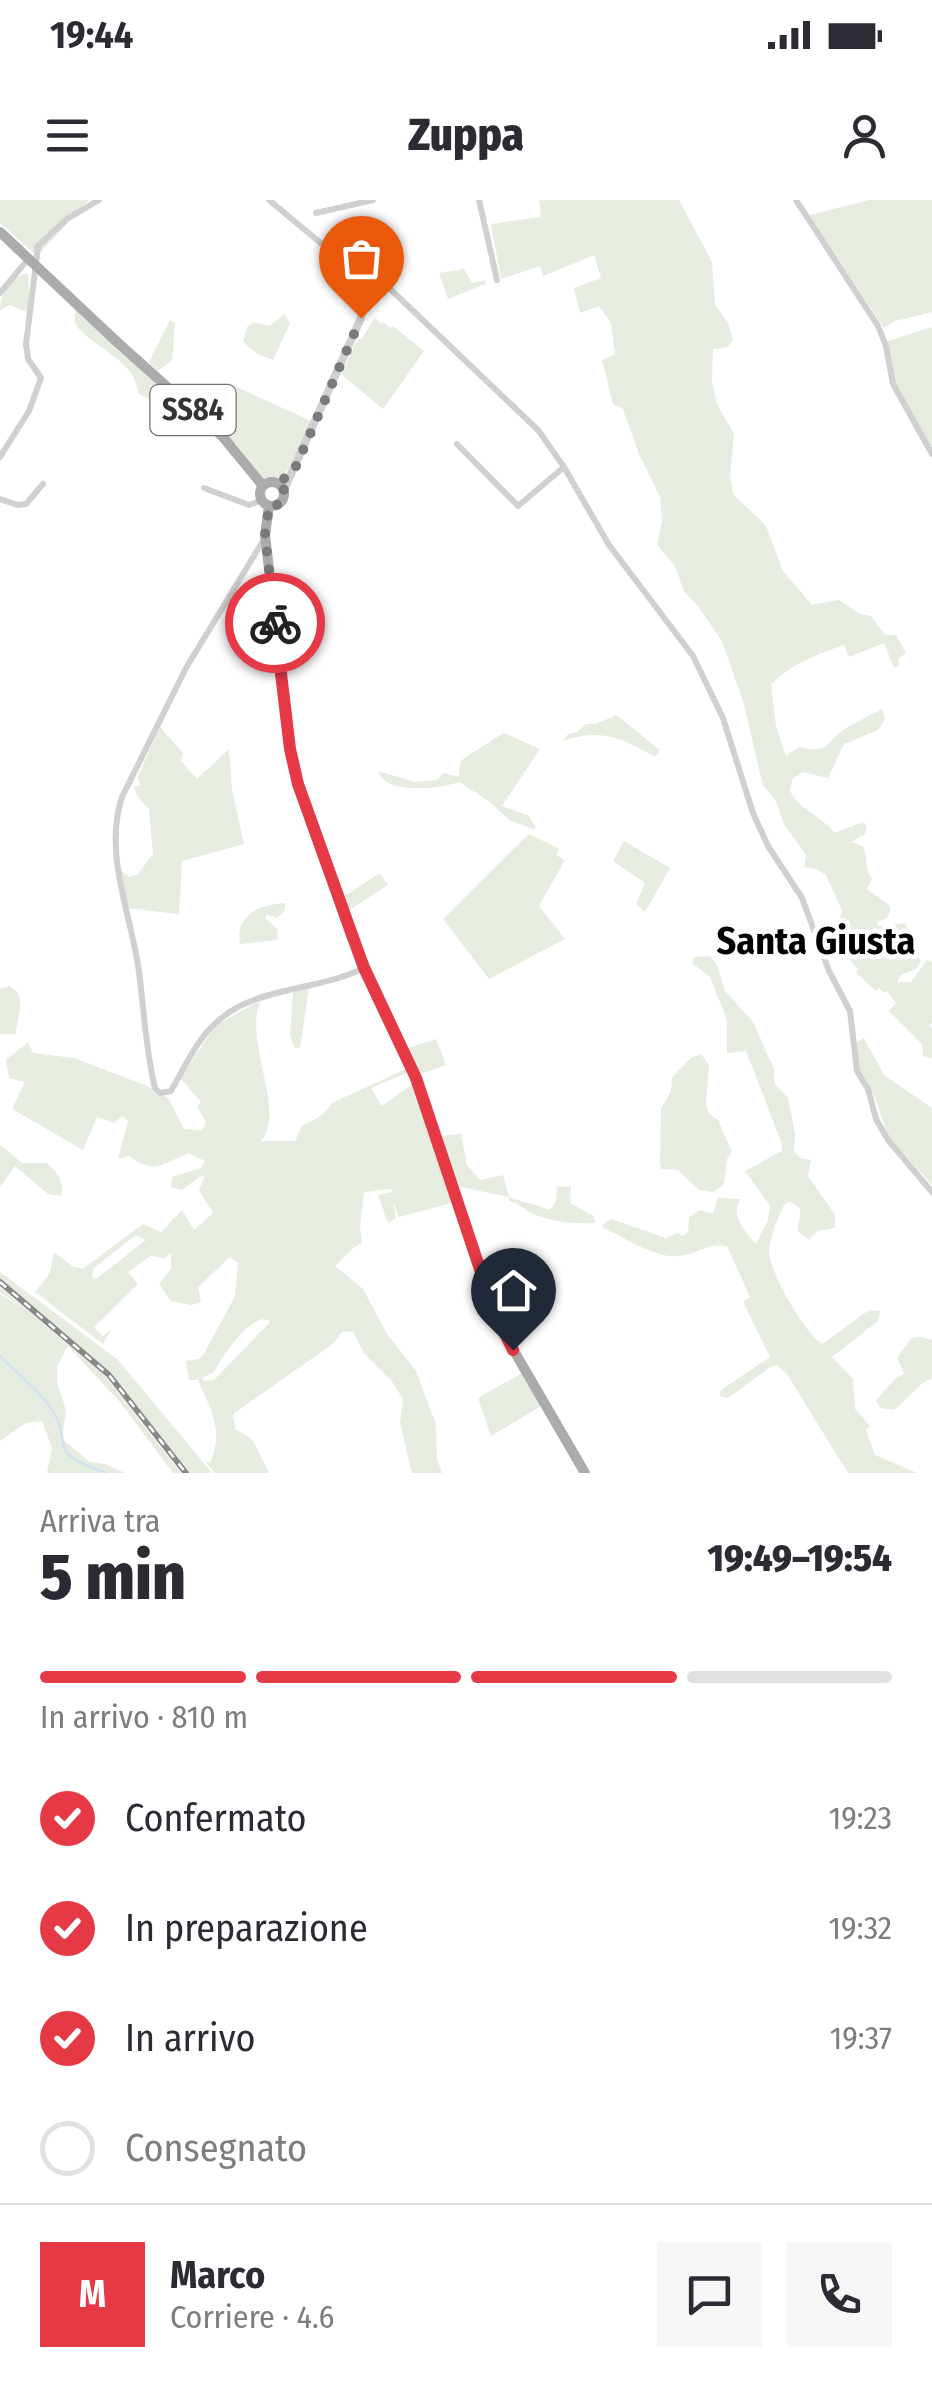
<!DOCTYPE html>
<html lang="it">
<meta charset="utf-8">
<style>
body{margin:0;font-family:"Fira Sans Condensed",sans-serif;background:#f7f7f7;color:#2b2b33;height:100vh;display:flex;flex-direction:column;font-size:38px;white-space:nowrap}
*{box-sizing:border-box;margin:0}
p{font-size:32px;color:#7c7c81}
.icon{flex:none;width:55px;height:55px;fill:none;stroke:currentColor;stroke-width:2;stroke-linecap:round;stroke-linejoin:round}
.map{position:relative;height:1273px;overflow:hidden}
.drawer{display:flex;flex-direction:column;background:#fff;flex:1}
.drawer>*{flex:none}
.pin{position:absolute;display:grid;place-items:center;width:85px;height:85px;color:#fff;margin:-102px -42px;border-radius:50% 50% 50% 0;rotate:-45deg;box-shadow:0 0 10px #0007}
.pin .icon{rotate:45deg}
.courier{position:absolute;display:grid;place-items:center;width:100px;height:100px;margin:-50px;border:8px solid #e63946;border-radius:50%;background:#fff;color:#222;box-shadow:0 2px 12px #0007}
.head em{font-style:normal;font-weight:800}
.head div{display:flex;flex-direction:column-reverse}
.head{display:flex;align-items:center;justify-content:space-between;height:170px;padding:0 40px}
h1{font-size:65px;font-weight:800;line-height:75px}
.bar{display:grid;grid-template-columns:repeat(4,1fr);gap:15px 10px;align-content:center;height:120px;padding:0 40px}
.bar i{height:12px;border-radius:8px;background:#e1e1e2}
.bar .selected{background:#e63946}
.bar p{grid-column:span 4}
.line{display:flex;align-items:center;gap:25px;padding:0 40px;border-top:2px solid #e1e1e2}
.line div{flex:1}
.round{display:grid;place-items:center;flex:none;width:105px;height:105px;border-radius:0px;background:#f7f7f7}
ol{padding:0 40px;list-style:none}
li{display:flex;align-items:center;gap:30px;height:110px}
li p{margin-inline-start:auto}
li .icon{padding:10px;border-radius:50%;background:#e63946;color:#fff;stroke-width:4}
li:last-child{color:#7c7c81}
li i{width:55px;height:55px;border:5px solid #e1e1e2;border-radius:50%}
.status{display:flex;justify-content:space-between;align-items:center;height:70px;padding:0 50px;background:#fff;direction:ltr}
.status svg{height:28px;fill:currentColor}
header{display:flex;justify-content:space-between;align-items:center;height:130px;padding:0 40px;background:#fff;font-size:45px;font-weight:800}
.map>svg:first-child{display:block}
.green{fill:#e6ecdf;fill-rule:evenodd}
.lines{fill:none;stroke-linecap:round;stroke-linejoin:round}
.stream{stroke:#cfe2ee;stroke-width:2.5}
.minor{stroke:#d0d0d0;stroke-width:6}
.tertiary{stroke:#d0d0d0;stroke-width:8}
.primary{stroke:#ababab;stroke-width:10}
.rail-casing{stroke:#888;stroke-width:6}
.rail{stroke:#fff;stroke-width:2.5;stroke-dasharray:8;stroke-linecap:butt}
.primary-bridge{stroke:#ababab;stroke-width:10}
.done{stroke:#7a7a7a;stroke-width:10;stroke-dasharray:0 18}
.route{stroke:#e63946;stroke-width:12}
.labels{text-anchor:middle;stroke-width:10;stroke-linejoin:round;paint-order:stroke}
.shield{fill:#fff;stroke:#707070;stroke-width:2.5}
.shield-label{font-size:30px;font-weight:bold;fill:#333}
.quarter-label{font-size:38px;font-weight:bold;fill:#000;stroke:#fff}
</style>
<div class="status"><b>19:44</b><svg viewBox="0 0 49 12"><path d="M0 12V9h3v3zM5 12V6h3v6zM10 12V3h3v9zM15 12V0h3v12zM26 1h20v11H26zM47 4h2v5h-2z"/></svg></div>
<header><svg class="icon" aria-label="menu" viewBox="0 0 24 24"><path d="M4 6h16M4 12h16M4 18h16"/></svg>Zuppa<svg class="icon" aria-label="person" viewBox="0 0 24 24"><circle cx="12" cy="8" r="4"/><path d="M4 21q1-7 8-7t8 7"/></svg></header>
<div class="map">
<svg width="932" height="1273" viewBox="0 0 932 1273">
<rect width="100%" height="100%" fill="#fff"/>
<path class="green" d="M0,0H89L37,56L0,23Z
M539,0H679L712,62L715,105L728,123L733,140L728,147L713,149L712,181L717,204L734,234L730,274L733,294L766,326L783,371L812,405L839,400L860,414L871,416L885,435H896L906,453L898,459L900,465L894,468L884,443L849,457L844,445C818,454 790,464 771,485L776,526L786,556L799,547C829,554 824,544 843,530C855,522 870,516 882,509L885,519L878,530L844,544L828,578L802,572L792,580L790,591C799,609 822,617 835,633L863,622L867,626L865,634L851,642L863,646C868,658 864,668 872,679L867,689L889,705L891,710L887,718L877,722L878,726L905,723L909,730L905,737L921,761L916,769L901,775L897,782H911L927,760L932,762V823L929,825L932,828V858L923,856L922,844L889,811L896,803L887,791L884,793L879,788L876,791L856,773L858,769L843,752L836,750L834,744L842,710L826,675L816,669L804,667L806,655L784,624L775,599L763,586L744,504L722,441L697,405L684,391L675,366L657,345L662,321L660,297L639,254L623,209L613,204L602,160L615,154L611,123L599,106L580,113L574,88L601,78L594,55L543,76L540,66L501,79L491,24L541,17Z
M870,0H932V112L895,121L884,128L809,15Z
M464,69L472,83L485,80L486,84L448,99L439,73Z
M28,73L30,113L9,105L0,111C0,94 11,77 28,73Z
M75,107L167,191L164,199H149L138,193C136,161 98,150 79,129L75,122Z
M284,114L290,123L273,160L258,154L243,142L247,127L254,122L270,126Z
M375,118L382,124L384,122L390,128L393,126L424,151L383,209L341,174L357,140L361,139Z
M170,120L175,123L172,161L157,171L149,162Z
M932,127V246H931L894,184L888,141Z
M228,183L311,221C301,244 293,287 261,277L238,246L208,217Z
M616,515L660,550L655,557C621,538 603,528 563,541L568,534L577,532L586,524H596Z
M160,527L183,553L181,561L197,579L229,549L232,589L244,644L182,661L179,714L126,708L120,669L129,677L138,674L153,654L149,609L137,596L134,587L140,585L138,576Z
M504,533L540,549L502,606L529,616L536,628L533,629L509,620L490,602L459,582C440,589 384,595 378,571L415,582L437,580L444,573L459,577L460,563L464,558Z
M529,634L559,649L556,655L565,660L539,706L565,739L489,779L443,719Z
M624,641L670,668L645,712L636,704L645,683L613,661Z
M380,673L388,685L348,711L343,697Z
M285,703V710L277,718L267,714L265,718L278,730L277,740L240,744C235,715 258,705 285,703Z
M710,756L717,765L725,791L753,822L774,869L775,884L788,898L795,934L794,951L800,958L811,960L808,976L835,1015V1028L817,1031L809,1040L798,1031C797,1019 808,1007 789,1002L784,1005C778,1017 770,1037 769,1050C768,1070 805,1134 822,1144L869,1110L880,1111L878,1121L832,1157L853,1179L855,1209L870,1226L866,1230L875,1255L917,1273H848L787,1174L777,1165L770,1167L728,1198L720,1196L721,1190L770,1157L745,1106L744,1101L750,1097L727,1046C709,1042 697,1054 679,1056C655,1059 625,1037 603,1028V1024L611,1019L666,1038L678,1033L683,1036L688,1032L689,1017L700,1010L713,1014L718,998L741,999C729,1014 745,1032 756,1044L768,1020L770,1006L745,971L782,951V944L746,851L727,853V820L710,777L692,763L695,757Z
M9,786C29,795 16,817 16,834H0V789Z
M309,788L300,848H295L290,836L293,792Z
M261,800C242,839 287,911 261,941H295L302,926C316,919 324,916 332,903L408,868L409,872L371,888L382,906L414,883L455,1002L399,1017L393,1002L396,1018L388,1023L378,995L392,992V989L364,992L360,1026L362,1043L353,1048L335,1066L363,1089L387,1134L416,1171L436,1224L437,1260L442,1273H412L400,1223L403,1199L391,1180L364,1153L353,1131L342,1132L334,1143L233,1214L235,1229L252,1239L269,1273H215L205,1261L210,1263C225,1230 210,1209 198,1180H189L186,1161L199,1159L205,1152L235,1096L238,1063L230,1057L198,1087L201,1102L191,1105L171,1101L159,1084L171,1069V1053L164,1058L150,1056L128,1072L138,1084L94,1127L103,1136L111,1130L103,1144L35,1092L50,1073L54,1052L72,1066L83,1069L143,1024L161,1032L182,1010L194,1030L213,1013L199,990L205,976L199,977L182,990L171,987L172,977L201,968L205,961L189,953C164,962 156,976 129,956L118,959L128,921L122,916L114,923L97,917L83,950L12,909L25,882L9,878L6,860L28,842L33,853L74,858L147,886L169,899L184,929L202,930L206,922L197,907L201,902L180,878L216,825ZM136,1035L146,1040L96,1079L92,1077L94,1068ZM263,1119L271,1121L214,1180L204,1181L202,1178L214,1172C223,1156 243,1124 263,1119Z
M864,838L884,875L932,908V985L888,936L875,898L861,877L852,845Z
M436,839L446,865L421,874L408,848Z
M701,854L709,865L706,904L709,914L718,920L732,952L727,959L724,984L713,992L699,990L678,970L661,969L660,961L661,909L671,891L672,877L691,858Z
M461,934L467,965L480,980L503,975L509,997L550,1010L556,1001L557,987L571,986L570,1003L594,1016L595,1023C576,1024 547,1022 530,1012C521,1008 519,1003 509,1001V997L456,986L440,936Z
M0,945L22,963H47C57,972 65,982 61,996L48,994L15,966L0,987Z
M0,1072L118,1160L212,1273H190L111,1173L0,1079Z
M0,1087L106,1177L181,1273H173L120,1202L68,1146L57,1166V1183L66,1210L62,1239L90,1262L105,1264L125,1273H47L52,1248L42,1221L26,1223L0,1241V1094L23,1108L0,1092Z
M921,1137L932,1140V1178C918,1183 907,1200 894,1210L880,1208L876,1200L896,1178L904,1174L897,1157L912,1138Z
M522,1173L541,1206L491,1236L478,1198Z"/>
<g class="lines">
<path class="stream" d="M0,1156C16,1173 37,1188 50,1207C78,1246 39,1249 106,1273"/>
<path class="minor" d="M269,0L335,55
M479,0L497,80
M796,0L878,126L886,146L893,184L932,254
M316,13L373,0
M347,45L352,72
M37,47L67,19L99,0
M352,50L364,62
M371,67L386,85L538,230L564,267L609,345L693,456L723,518L753,613L768,646L802,698L829,771L850,811L857,871L868,889L876,919L888,940L932,992
M0,93L30,57
M457,244L518,306L564,267
M0,257L29,211L41,178L28,159L26,144L38,47
M204,288L249,305L262,300
M0,299L18,305L26,304L43,284
M263,341L186,468L122,597C104,652 129,709 138,765C144,805 145,848 155,888L160,893L171,891C185,867 197,838 219,820C258,786 318,791 364,768"/>
<path class="tertiary" d="M335,55L352,74
M352 71a10 10 0 1 1 20 0a10 10 0 1 1-20 0Z
M284,290L361,118L371,74"/>
<path class="primary" d="M0,32L17,48
M116,141L223,237L263,286
M260 294a12 12 0 1 1 24 0a12 12 0 1 1-24 0Z
M269,306L265,335L290,549L298,583L352,738L416,878L494,1111L506,1137L585,1273"/>
<g class="rail-casing">
<path id="rail" d="M0,1082L109,1175L186,1273"/>
</g>
<use href="#rail" class="rail"/>
<path class="primary-bridge" d="M17,48L116,141"/>
</g>
<g class="lines">
<path class="done" d="M275,423L265,335L269,306C279,307 286,300 284,290L277,283L293,273L361,118"/>
<path class="route" d="M275,423L290,549L298,584L364,768L416,878L494,1111L513,1150"/>
</g>
<g class="labels">
<rect class="shield" x="150.5" y="185" width="85" height="50" rx="8"/>
<g class="shield-label">
<text x="193" y="220">SS84</text>
</g>
<g class="quarter-label">
<text x="816" y="754">Santa Giusta</text>
</g>
</g>
</svg>
<div class="pin" style="left:361px;top:118px;background:#ea580c"><svg class="icon" aria-label="bag" viewBox="0 0 24 24"><path d="M5 8h14l-1 12H6zM9 8a3 3 0 0 1 6 0"/></svg></div>
<div class="pin" style="left:513px;top:1150px;background:#1f2937"><svg class="icon" aria-label="home" viewBox="0 0 24 24"><path d="M3 11l9-7 9 7M6 9v11h12V9"/></svg></div>
<div class="courier" style="left:275px;top:423px"><svg class="icon" aria-label="bike" viewBox="0 0 24 24"><circle cx="6" cy="16" r="4"/><circle cx="18" cy="16" r="4"/><path d="M6 16l4-8h5l3 8M10 8l3 8H6M13 5h3"/></svg></div>
</div>
<section class="drawer">
<div class="head"><div><h1>5 min</h1><p>Arriva tra</p></div><em>19:49–19:54</em></div>
<div class="bar"><i class="selected"></i><i class="selected"></i><i class="selected"></i><i></i><p>In arrivo · 810 m</p></div>
<ol>
<li><svg class="icon" aria-label="check" viewBox="0 0 24 24"><path d="M5 12l5 5 9-10"/></svg>Confermato<p>19:23</p></li>
<li><svg class="icon" aria-label="check" viewBox="0 0 24 24"><path d="M5 12l5 5 9-10"/></svg>In preparazione<p>19:32</p></li>
<li><svg class="icon" aria-label="check" viewBox="0 0 24 24"><path d="M5 12l5 5 9-10"/></svg>In arrivo<p>19:37</p></li>
<li><i></i>Consegnato</li>
</ol>
<div class="line" style="height:180px"><b class="round" style="background:#e63946;color:#fff">M</b><div><b>Marco</b><p>Corriere · 4.6</p></div><a class="round"><svg class="icon" aria-label="chat" viewBox="0 0 24 24"><path d="M4 5h16v11H9l-5 4z"/></svg></a><a class="round"><svg class="icon" aria-label="phone" viewBox="0 0 24 24"><path d="M5 4h4l2 5-3 2q2 4 5 5l2-3 5 2v4C11 20 4 13 5 4z"/></svg></a></div>
</section>
